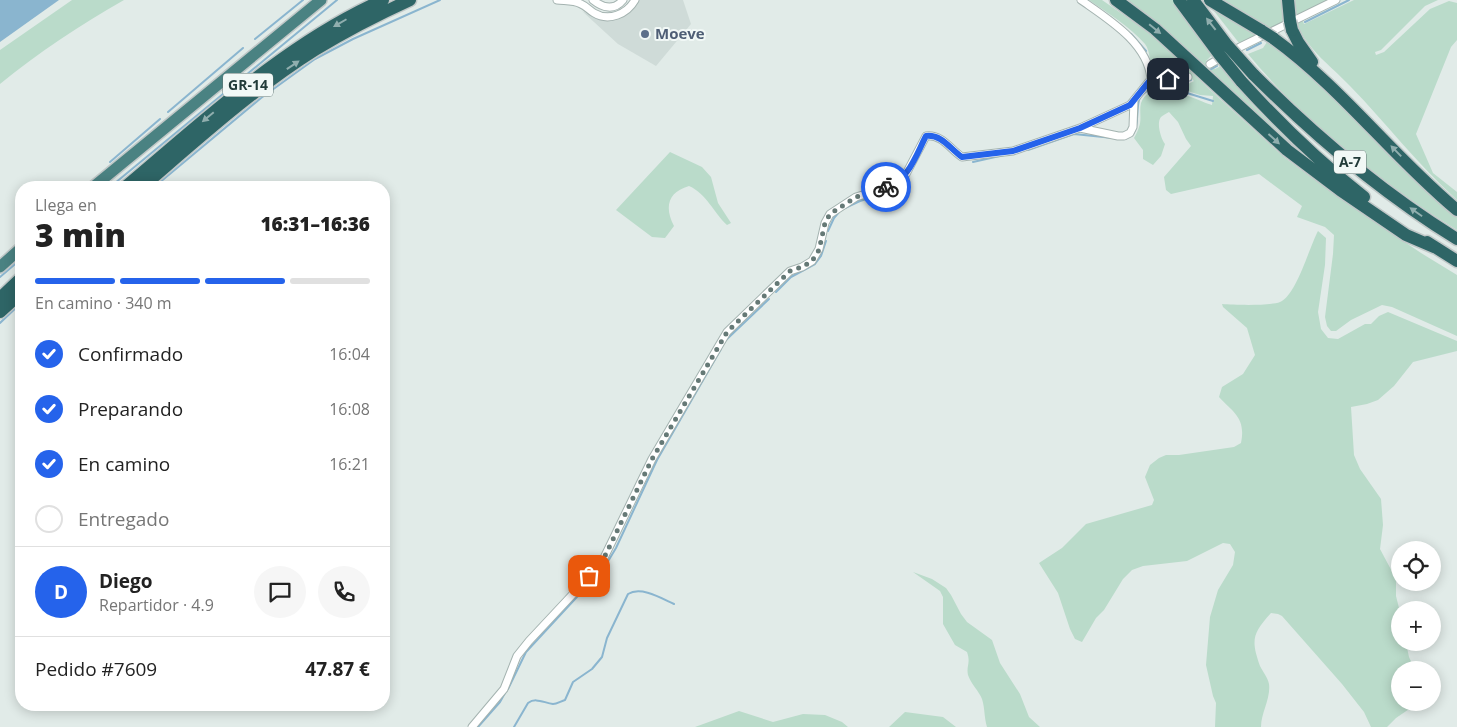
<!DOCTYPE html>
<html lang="es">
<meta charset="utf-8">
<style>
body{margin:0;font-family:"Open Sans",sans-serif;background:#f6f6f6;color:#222;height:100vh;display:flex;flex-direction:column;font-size:19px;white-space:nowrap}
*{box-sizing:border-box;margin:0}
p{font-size:16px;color:#767676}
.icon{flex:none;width:28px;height:28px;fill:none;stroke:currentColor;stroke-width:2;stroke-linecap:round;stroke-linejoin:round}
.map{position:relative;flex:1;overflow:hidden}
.side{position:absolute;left:15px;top:181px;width:375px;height:530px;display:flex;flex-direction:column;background:#fff;border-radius:20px;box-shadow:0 2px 12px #0003}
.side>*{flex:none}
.controls{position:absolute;left:1391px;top:541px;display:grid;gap:10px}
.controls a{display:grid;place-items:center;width:50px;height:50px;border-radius:50%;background:#fff;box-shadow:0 2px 12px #0003;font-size:25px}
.pin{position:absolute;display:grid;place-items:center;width:42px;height:42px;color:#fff;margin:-21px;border-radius:10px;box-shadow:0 2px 8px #0006}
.courier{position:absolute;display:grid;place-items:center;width:50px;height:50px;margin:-25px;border:4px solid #2563eb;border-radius:50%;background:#fff;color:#222;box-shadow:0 1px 6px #0007}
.overview em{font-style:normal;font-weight:800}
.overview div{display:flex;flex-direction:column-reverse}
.overview{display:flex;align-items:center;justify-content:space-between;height:85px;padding:0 20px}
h1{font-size:32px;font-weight:800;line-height:38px}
.bar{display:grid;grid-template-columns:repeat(4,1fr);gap:8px 5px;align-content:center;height:60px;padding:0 20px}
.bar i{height:6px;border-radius:4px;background:#e0e0e0}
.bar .on{background:#2563eb}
.bar p{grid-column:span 4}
.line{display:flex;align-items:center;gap:12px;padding:0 20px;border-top:1px solid #e0e0e0}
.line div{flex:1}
.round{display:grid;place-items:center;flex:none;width:52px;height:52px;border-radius:26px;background:#f6f6f6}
ol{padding:0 20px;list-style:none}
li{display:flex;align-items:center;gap:15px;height:55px}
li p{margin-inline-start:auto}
li .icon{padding:5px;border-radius:50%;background:#2563eb;color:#fff;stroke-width:4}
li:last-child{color:#767676}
li i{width:28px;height:28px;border:2px solid #e0e0e0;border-radius:50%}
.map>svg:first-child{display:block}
.built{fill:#cfdbd8}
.green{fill:#badbca}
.water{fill:#8ab5cf}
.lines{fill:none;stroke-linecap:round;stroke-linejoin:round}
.stream{stroke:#8ab5cf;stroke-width:2}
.minor-casing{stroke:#a4b3b0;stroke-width:9}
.trunk-casing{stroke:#c1c8c8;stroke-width:14}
.motorway-casing{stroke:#c1c8c8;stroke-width:15}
.minor{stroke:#fff;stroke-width:7}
.trunk{stroke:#4a8282;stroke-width:11}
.motorway{stroke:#2e6566;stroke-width:12}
.motorway-bridge-casing{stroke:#c1c8c8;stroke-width:15;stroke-linecap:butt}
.motorway-bridge{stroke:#2e6566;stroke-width:12}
.oneway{fill:#90aeae}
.done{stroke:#657976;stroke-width:5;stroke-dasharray:0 9}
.route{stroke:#2563eb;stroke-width:6}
.service-dot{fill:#5c6f8a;stroke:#f1f8f6;stroke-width:2}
.labels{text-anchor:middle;stroke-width:4;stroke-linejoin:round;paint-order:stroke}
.shield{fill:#f1f8f6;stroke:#607472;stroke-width:1}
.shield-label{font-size:14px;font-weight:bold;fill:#223b39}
.service-label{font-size:15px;font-weight:bold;fill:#4e5e75;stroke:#f1f8f6;text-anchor:start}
</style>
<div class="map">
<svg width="1457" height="727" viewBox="0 0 1457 727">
<rect width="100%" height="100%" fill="#e1ebe8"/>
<path class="built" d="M637,0H683L691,24L656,66L618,44L582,11L600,20L622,17Z"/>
<path class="green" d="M72,0H124C80,25 39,52 0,84V50Z
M1089,0H1102L1141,27L1170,50L1210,90L1285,158L1338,197L1421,253L1457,275V336L1392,307L1382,305L1351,320L1336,331H1331L1327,326L1325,317L1333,254L1334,235L1325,227L1297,217L1302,206L1259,174L1171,194L1166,190L1164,177L1191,146L1186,139L1178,122L1169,112C1166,114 1163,115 1161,117C1156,123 1161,139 1165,144L1161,156L1153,165L1143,159V150L1134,138C1136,134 1138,131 1139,127C1142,119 1139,111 1141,103C1151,75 1195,100 1212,105L1213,96L1200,95L1175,87L1186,85L1194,81L1185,72L1165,75C1163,73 1158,71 1155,69C1148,62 1151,52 1145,44C1130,27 1108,13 1089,0Z
M1125,0H1173L1213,54L1206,61L1215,69L1223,65L1253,105L1276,129L1322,171L1278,139Z
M1224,0H1283L1285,22L1270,28Z
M1293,0H1328L1294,19Z
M1354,0H1438L1425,6L1381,50L1375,52L1376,55L1384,52L1430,9L1449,1L1457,3V40L1451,47L1416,134L1433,173L1457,192V200C1418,165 1387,124 1350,86C1329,64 1311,53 1296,24L1303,21L1304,24Z
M1207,2L1263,35L1239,43Z
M1267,42L1300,65L1340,102L1428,193L1457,217V230C1383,184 1303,121 1248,54L1263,48Z
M670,152L702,167L711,177L718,203L731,223L727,225C713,212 707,194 689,186C668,192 664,207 674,226L665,238L652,237L616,210Z
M1318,231L1326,238L1325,265L1318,312L1321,329L1328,338L1338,339L1365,324H1371L1379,316L1388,312L1457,341V351L1413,362L1394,386L1378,400L1367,404L1351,407L1354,455L1360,469L1381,499L1383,525L1380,549L1396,579V596L1400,612V642L1406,643L1409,657L1415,670H1400V702L1418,703L1396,718L1387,727H1371L1364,712L1342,684L1282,616L1278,614L1271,613C1252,634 1251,640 1260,666C1263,672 1268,678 1269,684C1271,698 1261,713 1261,727H1215L1216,703L1213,696L1206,665L1210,617L1218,590L1233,565L1235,552L1230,544L1223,543L1187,561L1143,566L1132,570L1123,579L1104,610L1096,618L1082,642L1075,639L1070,629L1058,593L1039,563L1062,548L1086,524L1152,505L1154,500L1145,477L1150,465L1159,458L1166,455H1179L1234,447L1241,443C1246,418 1234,413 1219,397L1222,387L1243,374L1255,355L1247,328L1223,307L1222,304C1235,305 1270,306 1280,302C1296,296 1309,248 1318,231Z
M913,572L932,579L946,588L951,595L961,614L967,622L992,640L1000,663L1020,694L1029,717L1040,727H987C984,718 985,708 982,699C979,691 971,684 968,675C966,666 971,663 967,652L955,645L943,624V597L940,591Z
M739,711L773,722L803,714L825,715L842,722L848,727H695Z
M905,712L943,717L956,727H889Z"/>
<path class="water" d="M0,0H59L0,42Z"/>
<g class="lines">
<path class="stream" d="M1305,22L1349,0
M1131,34L1146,51
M255,39L303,0
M1247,50L1261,43
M1208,71L1217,66
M1169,83L1174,89L1213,101
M1143,94L1150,89L1191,80
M168,112L243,48
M1133,134C1140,123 1135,109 1140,97
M1028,150L1074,134L1113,138
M110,162L160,119
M973,162L1004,155
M109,188L337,0
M153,188L261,98L315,59L353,39L440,0
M845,208L860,201L889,192
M828,231L834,218L839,212
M0,277L21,259
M776,292L791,277L815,264L821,256L826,241
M0,323L21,303
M726,340L769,299
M607,563L616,548L657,460L721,349
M508,689L526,652L600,572
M478,727L500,702L505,693
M514,727L528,703C536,697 544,703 553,704C557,704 561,701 565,700L573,682L592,669L602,657L607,638L628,594C641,586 661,598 674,604"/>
<g class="minor-casing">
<path id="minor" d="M557,0C565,1 574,0 581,4C586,6 589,10 594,13C609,22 627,14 635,0
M593,0C603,8 614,11 623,0
M1081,0C1108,19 1148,43 1151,79
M1210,64L1240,47L1336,0
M1151,79H1168L1188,77
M1080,128L1118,136H1124L1130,133L1133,127L1134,100
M472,727L504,689L517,656L529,641L601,564L652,459L727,332L790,271L802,267L812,261L819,249L825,223L830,214L856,197L892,186L906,174L926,136C942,134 950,149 962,157L1013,151L1080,128L1130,105L1151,79"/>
</g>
<g class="trunk-casing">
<path id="trunk" d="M92,188L321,0
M0,267L21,248"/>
</g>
<g class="motorway-casing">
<path id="motorway" d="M1116,0L1155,29L1287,150L1340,190L1406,235L1434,247
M1210,0L1262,31
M1288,0L1290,21
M1292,30L1298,42L1312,62
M1273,38C1342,88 1392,156 1457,210
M1253,74C1315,136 1382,193 1457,239
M1241,81C1279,123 1319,162 1364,197
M124,188C205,120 286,43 383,0
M141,188C197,140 253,89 315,50C346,31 377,15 410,0
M1427,242L1457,261
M0,298L21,278
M0,312L21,293"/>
</g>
<use href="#minor" class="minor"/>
<use href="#trunk" class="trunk"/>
<use href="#motorway" class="motorway"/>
<g class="motorway-bridge-casing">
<path id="motorway-bridge" d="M1179,0L1219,54L1241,81
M1193,0L1227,45L1253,74
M1290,21L1292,30
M1262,31L1273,38"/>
</g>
<use href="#motorway-bridge" class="motorway-bridge"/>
</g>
<defs><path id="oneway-solid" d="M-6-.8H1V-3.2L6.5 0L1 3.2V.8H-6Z" transform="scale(1.25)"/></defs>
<g class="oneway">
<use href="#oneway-solid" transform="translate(340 23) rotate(150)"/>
<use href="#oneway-solid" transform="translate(1211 24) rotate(-128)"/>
<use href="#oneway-solid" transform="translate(1155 29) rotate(39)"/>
<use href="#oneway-solid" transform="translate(293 65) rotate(-34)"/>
<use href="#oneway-solid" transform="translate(208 117) rotate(140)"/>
<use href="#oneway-solid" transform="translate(1274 139) rotate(42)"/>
<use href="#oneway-solid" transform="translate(1396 151) rotate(-134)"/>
<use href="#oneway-solid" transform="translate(1416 212) rotate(-145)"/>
</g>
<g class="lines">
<path class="done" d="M589,576L601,564L652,459L727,332L790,271L802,267L812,261L819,250L825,223L830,214L856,197L886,187"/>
<path class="route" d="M886,187C909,180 916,155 926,136C942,134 950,149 962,157L1013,151L1080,128L1130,105L1151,79H1168"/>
</g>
<circle class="service-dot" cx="645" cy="34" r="5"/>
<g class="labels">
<g class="shield">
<rect x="223" y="73.5" width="50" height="23" rx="4"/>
<rect x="1334" y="150.5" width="32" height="23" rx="4"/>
</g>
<g class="shield-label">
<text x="248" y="90">GR-14</text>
<text x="1350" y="167">A-7</text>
</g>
<g class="service-label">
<text x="655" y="39">Moeve</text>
</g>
</g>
</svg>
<div class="controls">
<a><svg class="icon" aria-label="locate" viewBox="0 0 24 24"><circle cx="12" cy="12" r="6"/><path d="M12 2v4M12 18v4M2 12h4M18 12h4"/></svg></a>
<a>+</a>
<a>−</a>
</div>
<div class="pin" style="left:589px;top:576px;background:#ea580c"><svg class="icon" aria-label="bag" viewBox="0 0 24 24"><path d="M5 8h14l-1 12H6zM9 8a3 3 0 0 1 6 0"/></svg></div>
<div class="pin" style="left:1168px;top:79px;background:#1f2937"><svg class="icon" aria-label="home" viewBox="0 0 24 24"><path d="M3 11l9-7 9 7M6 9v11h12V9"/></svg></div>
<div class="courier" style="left:886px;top:187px"><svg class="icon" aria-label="bike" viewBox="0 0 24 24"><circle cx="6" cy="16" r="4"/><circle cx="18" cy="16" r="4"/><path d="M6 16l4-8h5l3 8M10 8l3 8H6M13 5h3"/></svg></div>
<section class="side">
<div class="overview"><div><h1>3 min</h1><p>Llega en</p></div><em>16:31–16:36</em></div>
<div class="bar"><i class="on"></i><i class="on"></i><i class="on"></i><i></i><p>En camino · 340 m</p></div>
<ol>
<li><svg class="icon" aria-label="check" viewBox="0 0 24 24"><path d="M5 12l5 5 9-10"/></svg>Confirmado<p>16:04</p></li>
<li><svg class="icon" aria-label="check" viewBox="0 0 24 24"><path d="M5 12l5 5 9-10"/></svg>Preparando<p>16:08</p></li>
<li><svg class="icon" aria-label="check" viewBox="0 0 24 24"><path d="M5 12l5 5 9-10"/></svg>En camino<p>16:21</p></li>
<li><i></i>Entregado</li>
</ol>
<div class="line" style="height:90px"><b class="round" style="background:#2563eb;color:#fff">D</b><div><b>Diego</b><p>Repartidor · 4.9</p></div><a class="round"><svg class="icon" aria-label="chat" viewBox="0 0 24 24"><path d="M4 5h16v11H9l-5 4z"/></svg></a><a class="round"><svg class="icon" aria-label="phone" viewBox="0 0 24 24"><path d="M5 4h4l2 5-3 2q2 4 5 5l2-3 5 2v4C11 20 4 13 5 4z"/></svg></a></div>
<div class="line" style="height:65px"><div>Pedido #7609</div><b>47.87 €</b></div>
</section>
</div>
